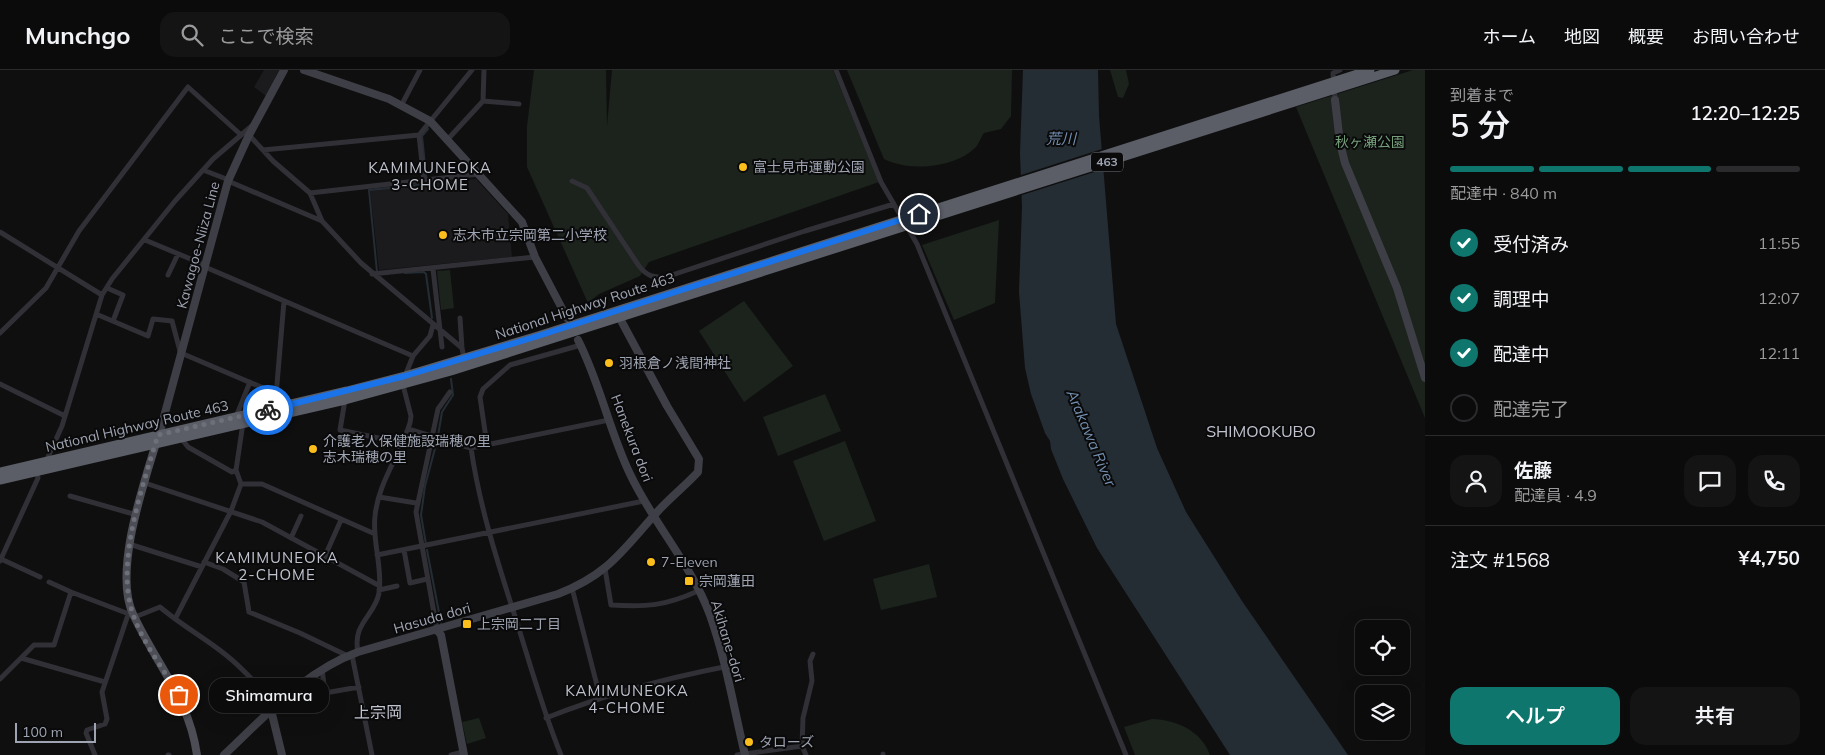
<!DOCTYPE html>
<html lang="ja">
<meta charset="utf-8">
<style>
body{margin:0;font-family:Mulish,"Noto Sans JP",sans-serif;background:#141415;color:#f1f3f6;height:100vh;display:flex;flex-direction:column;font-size:19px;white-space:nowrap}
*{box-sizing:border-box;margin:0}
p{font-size:16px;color:#9a9b9d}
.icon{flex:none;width:28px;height:28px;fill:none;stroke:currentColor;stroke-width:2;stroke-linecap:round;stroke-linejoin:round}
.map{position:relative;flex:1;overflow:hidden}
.details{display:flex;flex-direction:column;background:#0b0b0c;width:400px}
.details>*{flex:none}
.tools{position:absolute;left:1355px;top:550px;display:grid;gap:10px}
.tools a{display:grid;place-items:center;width:55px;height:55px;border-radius:10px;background:#0b0b0c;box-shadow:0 5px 20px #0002,0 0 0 1px #2b2b2d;font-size:25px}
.scale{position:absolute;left:15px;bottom:12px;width:81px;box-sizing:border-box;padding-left:5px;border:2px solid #9fa4b2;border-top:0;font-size:14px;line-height:18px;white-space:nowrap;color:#9fa4b2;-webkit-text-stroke:4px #0a0a0b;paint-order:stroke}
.pin{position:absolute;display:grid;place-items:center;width:42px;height:42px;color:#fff;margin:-21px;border:2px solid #fff;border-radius:50%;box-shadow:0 1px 5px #0007}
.courier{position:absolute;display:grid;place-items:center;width:50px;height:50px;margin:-25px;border:4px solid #1a73e8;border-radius:50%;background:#fff;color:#222;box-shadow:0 1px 6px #0007}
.bubble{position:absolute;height:35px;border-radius:15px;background:#0b0b0c;box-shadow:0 5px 20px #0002,0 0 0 1px #2b2b2d;font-size:16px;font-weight:600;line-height:35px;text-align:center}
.overview em{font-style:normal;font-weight:600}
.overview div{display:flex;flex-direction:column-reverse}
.overview{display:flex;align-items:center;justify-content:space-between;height:85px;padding:0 25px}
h1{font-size:32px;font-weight:600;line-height:38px}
.bar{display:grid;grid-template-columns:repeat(4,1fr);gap:8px 5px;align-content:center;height:60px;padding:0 25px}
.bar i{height:6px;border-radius:4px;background:#2b2b2d}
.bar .on{background:#0f766e}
.bar p{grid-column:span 4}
.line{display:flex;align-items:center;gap:12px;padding:0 25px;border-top:1px solid #2b2b2d}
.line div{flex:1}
.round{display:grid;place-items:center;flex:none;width:52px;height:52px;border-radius:15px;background:#141415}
ol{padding:0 25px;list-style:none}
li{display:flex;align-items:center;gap:15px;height:55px}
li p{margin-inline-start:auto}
li .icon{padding:5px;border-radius:50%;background:#0f766e;color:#fff;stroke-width:4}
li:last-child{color:#9a9b9d}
li i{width:28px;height:28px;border:2px solid #2b2b2d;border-radius:50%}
.cta{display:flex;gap:10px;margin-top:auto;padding:10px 25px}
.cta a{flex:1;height:58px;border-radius:15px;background:#0f766e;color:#fff;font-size:20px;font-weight:600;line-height:58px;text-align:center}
.cta a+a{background:#141415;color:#f1f3f6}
header{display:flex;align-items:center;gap:30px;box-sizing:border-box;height:70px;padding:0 25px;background:#0b0b0c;border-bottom:1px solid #2b2b2d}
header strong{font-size:24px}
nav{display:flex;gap:28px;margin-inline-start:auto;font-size:18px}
.search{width:350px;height:45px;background:#141415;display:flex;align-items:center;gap:12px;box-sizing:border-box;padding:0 18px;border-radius:15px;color:#9a9b9d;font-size:19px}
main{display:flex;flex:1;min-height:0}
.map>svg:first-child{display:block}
.built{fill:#1b1b1d}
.green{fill:#1b231c}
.water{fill:#252d34}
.pier{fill:#0f0f10}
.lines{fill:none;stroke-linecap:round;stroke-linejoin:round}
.stream{stroke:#252d34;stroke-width:2}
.street{stroke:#303036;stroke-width:5}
.secondary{stroke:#3e3f46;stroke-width:8}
.primary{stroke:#4c4d55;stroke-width:8}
.highway{stroke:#5b5e67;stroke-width:9}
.done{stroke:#6d7079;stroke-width:5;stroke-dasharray:0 9}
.route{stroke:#1a73e8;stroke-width:6}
.poi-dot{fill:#fcbe1b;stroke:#0a0a0b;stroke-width:2}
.labels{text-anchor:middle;stroke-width:4;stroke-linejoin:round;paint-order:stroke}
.shield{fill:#0a0a0b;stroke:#727680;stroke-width:1}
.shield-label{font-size:12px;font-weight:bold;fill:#9fa4b2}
.park-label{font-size:14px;fill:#749f7a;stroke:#0a0a0b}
.poi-label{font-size:14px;fill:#9fa4b2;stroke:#0a0a0b;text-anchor:start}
.street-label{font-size:14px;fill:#9fa4b2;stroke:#0a0a0b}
.water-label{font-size:15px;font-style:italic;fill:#7390b1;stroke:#0a0a0b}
.neighbourhood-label{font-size:15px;letter-spacing:1px;fill:#c0c3ce;stroke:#0a0a0b}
.quarter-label{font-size:16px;fill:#c0c3ce;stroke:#0a0a0b}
</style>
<header>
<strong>Munchgo</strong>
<div class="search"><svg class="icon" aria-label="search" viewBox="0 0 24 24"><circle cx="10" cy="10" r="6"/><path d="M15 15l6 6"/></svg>ここで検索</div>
<nav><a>ホーム</a><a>地図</a><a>概要</a><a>お問い合わせ</a></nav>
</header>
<main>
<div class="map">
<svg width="1425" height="685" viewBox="0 0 1425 685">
<rect width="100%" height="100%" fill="#0f0f10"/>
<path class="built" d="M264,0H279L266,26L254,17Z
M476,109L508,144L512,187L379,200L370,119Z"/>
<path class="green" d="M534,0H606L607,56L612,0H833L879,112L649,192L640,206L599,224L588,233L527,97V56Z
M847,0H1012L1011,46L1001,59L984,63C981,67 979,73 976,77C956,98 909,102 884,89Z
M1110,0H1126L1129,14L1123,28L1118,27Z
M1413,0H1425V348L1296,37Z
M999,150L995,233L954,250L922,175Z
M450,200L454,238L441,240L437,201Z
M744,231L793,296L744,332L699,261Z
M825,324L841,361L778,386L763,347Z
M845,371L876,451L824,471L793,391Z
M929,494L937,527L881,540L873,509Z
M479,648L486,668L467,674L462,652Z
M1152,649C1176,650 1201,660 1210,685H1135L1124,657Z"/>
<path class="water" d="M1023,0H1098L1099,46L1116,254L1157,378L1186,442L1242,531L1348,685H1230L1097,478L1063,409L1051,379L1050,371L1045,363L1031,324L1025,298L1019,222L1022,137L1020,83Z"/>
<path class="pier" d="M1105,78L1107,98L1019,126L1018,106Z"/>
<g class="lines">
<path class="stream" d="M377,202L369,120L427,114L422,66L428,59
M405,203L424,202L426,204L432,248
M438,366L442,342L453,325L451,309
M426,474L421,445L425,416L437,371
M427,480L441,553"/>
<path class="street" d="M836,0L881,112L917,174L1126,685
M1335,30L1333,3L1340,0
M483,31L519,34
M402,34L420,0
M249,65L273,91L310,123L322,151L361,193L462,278L464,288
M419,65L424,111
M448,69L483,31L484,0
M263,80L419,65L472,0
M203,100L229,110
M228,111L322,151
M572,111L587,118L639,196C647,206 653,208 666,207L805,161L894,134
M310,123L479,104
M0,162L102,225
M145,170L205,195
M205,197L413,286
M433,199L442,277
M372,204L535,187
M168,205L178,184
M107,218L123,225L113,251
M96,244L148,266L153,249L172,251L180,281
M460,248L462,278
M0,263L46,218L79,161L188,17L240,64
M181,283L275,323
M405,306L413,286L430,266L433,255
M0,314L65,346
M345,330L340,360L402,373
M275,338L284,231
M236,347L250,312
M408,359L471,378L609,350
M181,368L188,377L232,402L236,400
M487,375L480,327L483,319L510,295L581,275
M471,378C479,433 495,484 512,537C528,586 541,636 561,685
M49,390L48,387L62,356L102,225L112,209L175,131L213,89L254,54
M145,413L262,452L378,515
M241,414H262L375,464
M70,426L137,445
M379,427L416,433
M291,468L301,446
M129,474L202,497
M404,480L410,513L427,509
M377,485L644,431
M325,486L341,450
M1,489L40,507
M0,491L38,408L37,401
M204,492L223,499L244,512L249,542L300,563L348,586
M605,499L611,535C647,537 665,536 698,521
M572,518L600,627
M379,520L397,516
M71,522L129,544
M135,547L160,537C181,555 205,568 226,585C245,600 260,618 276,635
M175,549L231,441L241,414L236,400L243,353
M437,560L416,442L438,339L450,322
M358,582C352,553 375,546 379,523C383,498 372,471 375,446C378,413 400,385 410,353L411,346L403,315
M352,585L372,685
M21,588L105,612
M322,599L325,623L359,617
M0,609L34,575H54L71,522L49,512
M546,648C604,625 662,609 724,597
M883,684V685
M95,685L86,663L87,660L105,654L107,649L102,622L131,536
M168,685H169
M451,685L463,682
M737,685L802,676
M806,685L802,676L803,648L812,611L810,591L813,584"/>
<path class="secondary" d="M304,0L389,29L430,51L522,152L535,187L567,248
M1335,30L1340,73L1345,93L1397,218L1425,308
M578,270C600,313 609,360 630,404C653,453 691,494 710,545C726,590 734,639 745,685
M159,365L228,111L249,65L284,0
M437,560L441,565L464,685
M271,640L282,685
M224,685C266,646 303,602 358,582L558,524C610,504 624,478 659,440C671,427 686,415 698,402L699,389L667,336L617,243"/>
<path class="primary" d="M157,370C144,413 113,502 133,544C156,594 189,628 197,685"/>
<path class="highway" d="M0,402L347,321L405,306L538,266L1370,0
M0,410L345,330L451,301L1395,0"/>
</g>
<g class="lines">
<path class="done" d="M179,625C163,598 141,571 132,541C116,491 143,415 158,365L268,340"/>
<path class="route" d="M268,340L405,306L538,266L919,144"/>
</g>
<g class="poi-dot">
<circle cx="743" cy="97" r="5"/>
<circle cx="443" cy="165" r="5"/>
<circle cx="609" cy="293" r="5"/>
<circle cx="313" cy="379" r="5"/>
<circle cx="651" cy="492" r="5"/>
<rect x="684" y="506" width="10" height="10" rx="2.5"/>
<rect x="462" y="549" width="10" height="10" rx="2.5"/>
<circle cx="749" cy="672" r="5"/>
</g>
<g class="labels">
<rect class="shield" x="1091" y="82.5" width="32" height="19" rx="4"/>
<g class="shield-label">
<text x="1107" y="96">463</text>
</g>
<g class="park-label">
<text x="1370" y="77">秋ヶ瀬公園</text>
</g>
<g class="poi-label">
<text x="753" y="102">富士見市運動公園</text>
<text x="453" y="170">志木市立宗岡第二小学校</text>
<text x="619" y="298">羽根倉ノ浅間神社</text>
<text x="323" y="376">介護老人保健施設瑞穂の里<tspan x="323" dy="16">志木瑞穂の里</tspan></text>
<text x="661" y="497">7-Eleven</text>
<text x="699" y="516">宗岡蓮田</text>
<text x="477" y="559">上宗岡二丁目</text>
<text x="759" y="677">タローズ</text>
</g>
<g class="street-label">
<text transform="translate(198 175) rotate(-75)" y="5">Kawagoe-Niiza Line</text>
<text transform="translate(585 236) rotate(-18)" y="5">National Highway Route 463</text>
<text transform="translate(137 356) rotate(-13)" y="5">National Highway Route 463</text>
<text transform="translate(632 368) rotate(69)" y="5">Hanekura dori</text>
<text transform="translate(432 548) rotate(-16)" y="5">Hasuda dori</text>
<text transform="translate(728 571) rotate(73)" y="5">Akihane-dori</text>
</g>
<g class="water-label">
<text x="1061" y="74">荒川</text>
<text transform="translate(1091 368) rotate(67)" y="5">Arakawa River</text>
</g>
<g class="neighbourhood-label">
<text x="430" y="103">KAMIMUNEOKA<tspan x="430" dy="17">3-CHOME</tspan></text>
<text x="277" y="493">KAMIMUNEOKA<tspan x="277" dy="17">2-CHOME</tspan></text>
<text x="627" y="626">KAMIMUNEOKA<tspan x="627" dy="17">4-CHOME</tspan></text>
</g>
<g class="quarter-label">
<text x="1261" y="367">SHIMOOKUBO</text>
<text x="378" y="648">上宗岡</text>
</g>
</g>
</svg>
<div class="tools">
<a><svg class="icon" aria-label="locate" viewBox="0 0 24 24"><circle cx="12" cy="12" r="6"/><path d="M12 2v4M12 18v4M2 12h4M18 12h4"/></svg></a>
<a><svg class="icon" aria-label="layers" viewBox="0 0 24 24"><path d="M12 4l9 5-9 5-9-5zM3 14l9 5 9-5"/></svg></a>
</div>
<div class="scale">100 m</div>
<div class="pin" style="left:179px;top:625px;background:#ea580c"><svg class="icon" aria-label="bag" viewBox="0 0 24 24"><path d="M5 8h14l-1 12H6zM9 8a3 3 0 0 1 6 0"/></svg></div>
<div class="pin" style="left:919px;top:144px;background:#1f2937"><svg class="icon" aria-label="home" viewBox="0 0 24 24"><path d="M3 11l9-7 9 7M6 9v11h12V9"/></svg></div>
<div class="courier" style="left:268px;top:340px"><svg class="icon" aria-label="bike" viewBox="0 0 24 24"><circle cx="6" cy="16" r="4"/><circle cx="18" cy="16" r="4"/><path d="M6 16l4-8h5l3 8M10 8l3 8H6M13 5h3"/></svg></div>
<div class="bubble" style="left:209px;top:608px;width:120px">Shimamura</div>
</div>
<section class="details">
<div class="overview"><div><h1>5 分</h1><p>到着まで</p></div><em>12:20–12:25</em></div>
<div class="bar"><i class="on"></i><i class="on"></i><i class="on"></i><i></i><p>配達中 · 840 m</p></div>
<ol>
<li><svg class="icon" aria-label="check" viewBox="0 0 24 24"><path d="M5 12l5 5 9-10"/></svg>受付済み<p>11:55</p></li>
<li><svg class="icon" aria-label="check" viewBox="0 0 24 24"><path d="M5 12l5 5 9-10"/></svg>調理中<p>12:07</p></li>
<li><svg class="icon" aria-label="check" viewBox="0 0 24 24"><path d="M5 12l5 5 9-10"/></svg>配達中<p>12:11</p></li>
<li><i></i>配達完了</li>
</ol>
<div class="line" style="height:90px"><a class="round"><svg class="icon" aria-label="person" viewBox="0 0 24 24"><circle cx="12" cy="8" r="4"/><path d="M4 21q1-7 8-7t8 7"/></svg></a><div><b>佐藤</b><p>配達員 · 4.9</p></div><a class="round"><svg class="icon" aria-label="chat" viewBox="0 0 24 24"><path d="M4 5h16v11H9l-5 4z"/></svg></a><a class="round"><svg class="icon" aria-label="phone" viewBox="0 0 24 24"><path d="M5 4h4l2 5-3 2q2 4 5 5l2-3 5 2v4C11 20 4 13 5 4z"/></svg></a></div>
<div class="line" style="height:65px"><div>注文 #1568</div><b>¥4,750</b></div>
<div class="cta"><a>ヘルプ</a><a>共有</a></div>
</section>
</main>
